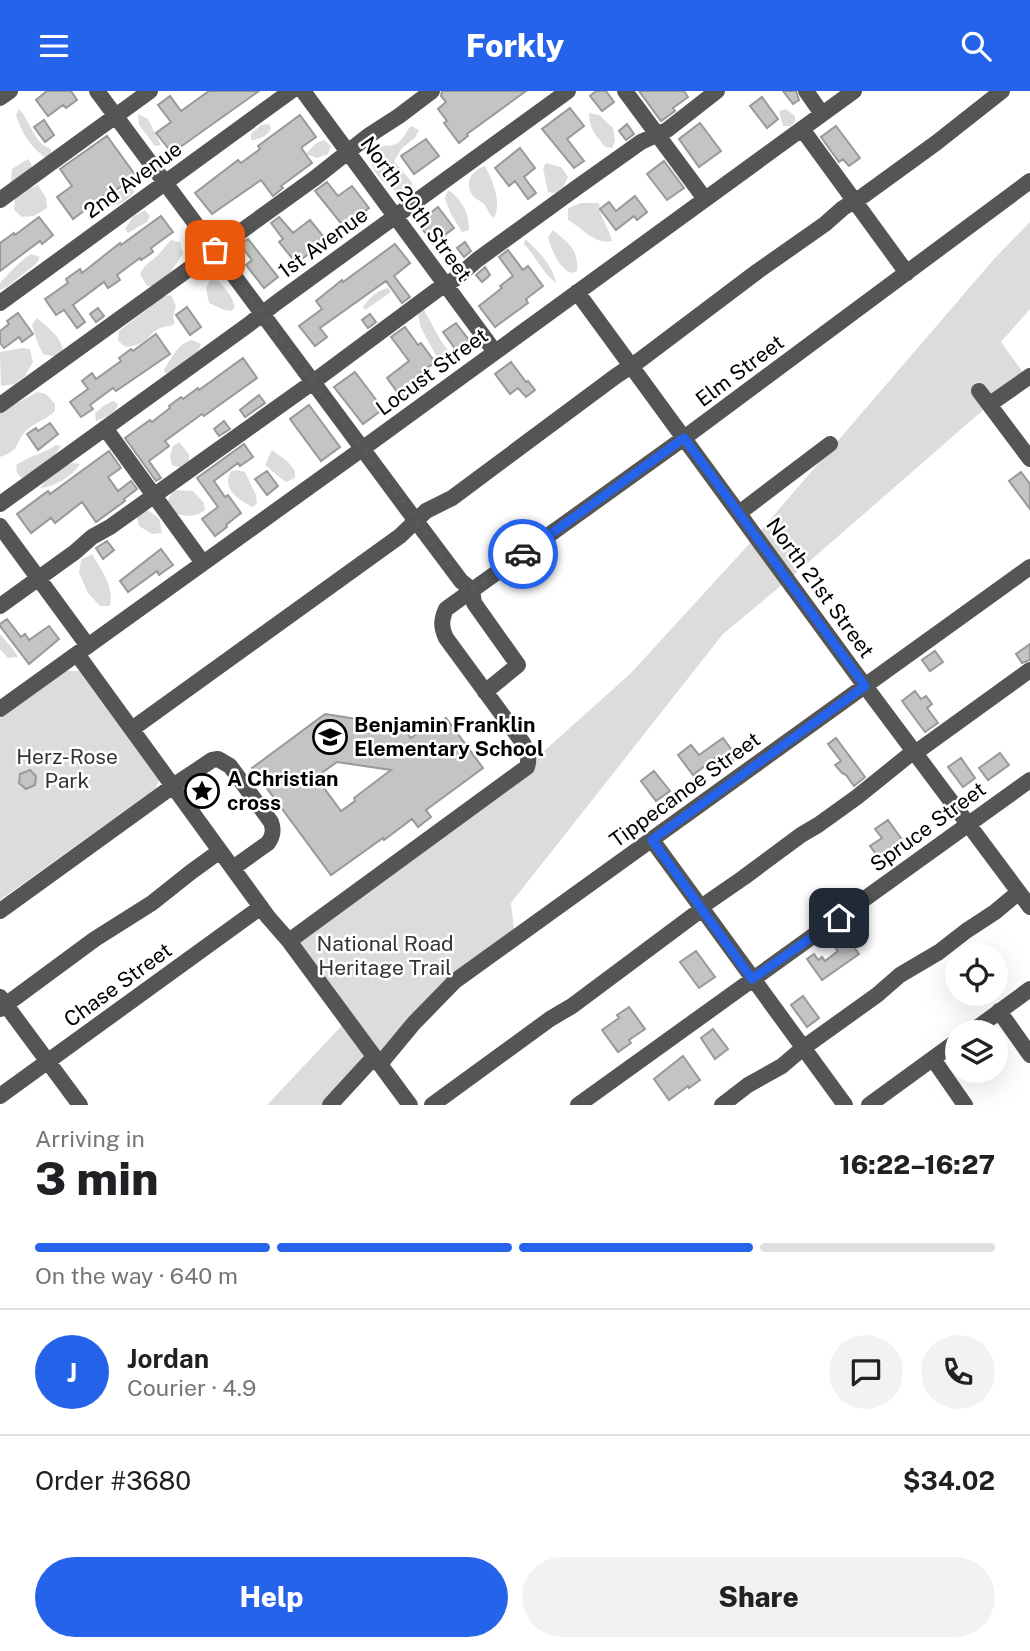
<!DOCTYPE html>
<meta charset="utf-8">
<style>
body{margin:0;font-family:"Public Sans",sans-serif;background:#f2f2f2;color:#202124;height:100vh;display:flex;flex-direction:column;font-size:26px;white-space:nowrap}
*{box-sizing:border-box;margin:0}
p{font-size:23px;color:#757577}
.icon{flex:none;width:38px;height:38px;fill:none;stroke:currentColor;stroke-width:2;stroke-linecap:round;stroke-linejoin:round}
.map{position:relative;height:1014px;overflow:hidden}
.drawer{display:flex;flex-direction:column;background:#fff;flex:1}
.drawer>*{flex:none}
.buttons{position:absolute;left:945px;top:852px;display:grid;gap:14px}
.buttons a{display:grid;place-items:center;width:63px;height:63px;border-radius:50%;background:#fff;box-shadow:0 7px 28px #0002;font-size:35px}
.pin{position:absolute;display:grid;place-items:center;width:60px;height:60px;color:#fff;margin:-30px;border-radius:14px;box-shadow:0 4px 10px #0006}
.courier{position:absolute;display:grid;place-items:center;width:70px;height:70px;margin:-35px;border:5px solid #2563eb;border-radius:50%;background:#fff;color:#222;box-shadow:0 2px 9px #0007}
.head em{font-style:normal;font-weight:800}
.head div{display:flex;flex-direction:column-reverse}
.head{display:flex;align-items:center;justify-content:space-between;height:119px;padding:0 35px}
h1{font-size:46px;font-weight:800;line-height:52px}
.bar{display:grid;grid-template-columns:repeat(4,1fr);gap:10px 7px;align-content:center;height:84px;padding:0 35px}
.bar i{height:9px;border-radius:5px;background:#e0e0e0}
.bar .current{background:#2563eb}
.bar p{grid-column:span 4}
.line{display:flex;align-items:center;gap:18px;padding:0 35px;border-top:2px solid #e0e0e0}
.line div{flex:1}
.round{display:grid;place-items:center;flex:none;width:74px;height:74px;border-radius:37px;background:#f2f2f2}
.button{display:flex;gap:14px;margin-top:auto;padding:14px 35px}
.button a{flex:1;height:80px;border-radius:42px;background:#2563eb;color:#fff;font-size:28px;font-weight:800;line-height:80px;text-align:center}
.button a+a{background:#f2f2f2;color:#202124}
header{display:flex;justify-content:space-between;align-items:center;height:91px;padding:0 35px;background:#2563eb;color:#fff;font-size:32px;font-weight:800}
.map>svg:first-child{display:block}
.green{fill:#dcdcdc}
.building{fill:#c4c4c4;stroke:#999;stroke-width:2;fill-rule:evenodd}
.lines{fill:none;stroke-linecap:round;stroke-linejoin:round}
.minor{stroke:#555;stroke-width:16}
.done{stroke:#595959;stroke-width:7;stroke-dasharray:0 12.6}
.route{stroke:#2563eb;stroke-width:9}
.labels{text-anchor:middle;stroke-width:5;stroke-linejoin:round;paint-order:stroke}
.street-label{font-size:21px;fill:#000;stroke:#fff}
.poi-label{font-size:21px;font-weight:bold;fill:#000;stroke:#fff;text-anchor:start}
.park-label{font-size:21px;fill:#333;stroke:#fff}
</style>
<header><svg class="icon" aria-label="menu" viewBox="0 0 24 24"><path d="M4 6h16M4 12h16M4 18h16"/></svg>Forkly<svg class="icon" aria-label="search" viewBox="0 0 24 24"><circle cx="10" cy="10" r="6"/><path d="M15 15l6 6"/></svg></header>
<div class="map">
<svg width="1030" height="1014" viewBox="0 0 1030 1014">
<rect width="100%" height="100%" fill="#fff"/>
<path class="green" d="M19,18C30,29 34,53 51,58V64L48,68C32,59 21,41 16,24Z
M786,18L795,25V31L791,35H783L779,20Z
M589,22L599,24L613,37L615,50L612,57L605,56C596,44 589,38 589,22Z
M138,23L148,28L161,54L155,55L139,34Z
M269,33L271,37C268,45 259,49 251,49V43L261,34Z
M411,35L419,39L415,47L402,57L394,70L412,91V101L404,104C389,98 372,84 370,66C370,62 371,58 372,55C382,54 393,57 400,50C405,45 406,40 411,35Z
M324,49L331,55L328,63L317,67L306,63L315,53Z
M28,68L32,74L28,82L14,92L11,91L12,78Z
M546,72L561,76L568,86L563,96L555,102L548,101L543,77Z
M485,75C493,90 502,111 494,127C487,122 489,119 484,113C481,110 477,109 474,106C463,94 471,79 485,75Z
M38,94L46,107L47,117L34,125L22,126L14,119L15,108L25,99Z
M131,96L134,101C127,109 123,113 112,115L111,109L117,101Z
M448,99C462,108 469,122 469,139L462,141L451,123L445,108Z
M581,112H599C601,130 608,134 612,150C594,154 583,137 568,129V117Z
M145,119L150,125L147,131L128,142L125,138L133,126Z
M1030,131V218L1001,251L1027,287L990,313L788,489L723,543L511,812L515,847L455,890L380,973L370,961L322,1014H267L347,929L289,850L514,687L631,582L750,452L994,168Z
M553,139C568,152 579,158 577,180L571,182C558,176 552,159 548,146Z
M525,148C538,159 553,175 556,192C542,181 536,166 524,153Z
M171,149L180,151L183,163C174,175 163,197 147,195L140,183C147,170 149,173 158,164C163,159 166,154 171,149Z
M31,163L40,166L37,172L7,196L0,199V192C10,181 19,171 31,163Z
M210,189L219,190L230,204L235,215L232,220L224,219L209,212L206,197Z
M388,197L391,201L365,219L363,216C370,206 376,200 388,197Z
M171,204L176,215L173,226L175,232L171,235C151,236 153,247 139,253C135,255 130,255 126,256L118,250L119,240L149,217L157,207Z
M423,217L441,250L450,262L447,270L438,268L421,237L418,224Z
M37,227C47,236 62,246 63,260L57,266L43,263L38,253L32,234Z
M192,249L201,253L198,260L170,281L165,282L164,278C173,266 177,253 192,249Z
M23,257L30,258L33,271L25,285L15,293L1,295L0,261Z
M37,301L46,303L55,313V320C47,328 36,331 27,339C14,351 23,358 0,366V321C12,313 25,309 37,301Z
M113,310L118,313C116,322 105,327 96,330L95,322L105,314Z
M179,351L189,363V370L181,377L172,374L170,365L173,355Z
M56,354L61,355C55,367 33,380 22,387L17,382L16,374C29,365 43,363 56,354Z
M272,359L287,370L295,380V387L286,391L283,389L265,374Z
M72,372L80,373C74,384 53,397 40,397C47,385 60,379 72,372Z
M238,379L245,381L256,404L257,412L253,416C238,409 221,397 231,380Z
M173,399L193,400L204,412L205,419C194,428 183,425 172,421L167,411Z
M146,418L159,427L162,442L152,443L139,435L137,426Z
M92,463C102,480 114,495 110,515H100L88,502L79,482L81,469Z
M0,543L13,558L18,566L8,567L0,558Z
M66,580H79L159,690L155,698L0,809V627Z"/>
<path class="building" d="M47,0H71L77,9L66,17L63,14L48,25L36,9Z
M209,0H259L172,62L156,42L171,31L158,14L170,5L181,20Z
M442,0H526L467,43L468,45L459,52L444,32L447,30L438,18L446,11L441,5Z
M596,0H606L614,11L602,20L590,5Z
M639,0H684L688,6L673,17L675,20L661,30Z
M783,0H796L799,9L793,13Z
M762,6L778,28L767,37L750,15Z
M570,17L584,35L567,48L584,70L574,77L542,38Z
M300,24L316,46L302,56V58L312,72L281,95L283,97L273,105L261,89L212,123L195,102L238,69L241,72L260,58L258,55Z
M44,29L54,44L45,51L34,36Z
M700,32L721,60L699,76L679,48Z
M627,33L634,43L626,49L619,40Z
M836,35L860,67L849,75L843,68L839,71L821,46Z
M107,45L136,85L106,106L105,104L73,128L57,106L72,95L60,78Z
M426,48L439,65L414,83L401,65Z
M520,57L535,77L524,86L536,102L528,108L515,90L509,95L495,77Z
M664,70L684,97L667,109L647,83Z
M327,91L338,105L352,95L369,117L344,136L315,100Z
M635,105L647,121L637,129L634,125L616,139L600,118L609,111L616,120Z
M438,116L454,137L433,153L418,132Z
M161,125L173,141L151,157L153,161L141,169L140,167L117,184L120,189L108,197L104,191L73,214L85,231L77,237L64,219L56,224L45,208L68,192L66,188L80,178L82,182L120,152L121,154Z
M39,126L53,144L42,153L40,150L0,180V152L14,142L15,144Z
M279,126L293,142L310,129L327,150L296,172L279,151L283,148L271,132Z
M248,148L278,186L264,197L246,174L252,169L240,154Z
M465,151L471,160L464,166L457,157Z
M395,153L410,172L394,185L410,206L402,212L386,190L320,237L327,246L315,255L299,235L322,218L316,210L342,189L343,191Z
M508,159L523,179L528,175L543,195L526,208L528,212L495,236L479,215L502,197L500,195L513,185L499,166Z
M485,176L490,184L482,191L476,184Z
M187,216L201,236L190,244L176,224Z
M98,217L104,225L96,231L90,223Z
M18,222L33,243L22,251L19,246L4,257L0,252V240L9,233L7,230Z
M370,223L376,231L368,237L362,229Z
M456,232L469,249L456,259L443,241Z
M405,236L418,254L421,252L435,271L411,290L417,298L403,309L387,287L409,270L391,246Z
M156,243L170,263L116,300L113,297L90,314L93,318L81,326L70,311L88,298L82,290L92,282L96,288L121,270L119,267L131,258L133,260Z
M243,267L257,287L204,325L202,323L165,350L169,355L149,370L161,387L156,390L125,347L150,329L152,331L170,317L169,315L181,306L183,308L198,297L199,299Z
M511,271L526,291L528,290L535,299L526,306L518,297L510,303L495,283Z
M355,281L383,318L363,333L334,296Z
M259,304L265,312L245,326L240,319Z
M309,314L340,356L321,370L290,328Z
M224,330L230,338L219,345L214,338Z
M50,332L58,343L38,359L27,343L36,337L38,340Z
M244,353L253,366L240,375L238,372L214,390L225,406L228,404L241,422L226,434L227,436L215,445L202,428L218,416L197,387Z
M109,360L121,377L108,386L118,400L131,390L137,398L124,408L125,410L96,431L82,411L55,432L51,427L31,442L17,423L48,400L50,403Z
M267,380L278,395L267,404L255,388Z
M1021,381L1030,393V418L1009,390Z
M107,450L114,459L103,468L96,457Z
M161,458L173,474L159,484L157,480L128,501L120,490Z
M7,528L21,546L25,543L29,549L49,535L59,548L29,573L0,535V533Z
M1030,553V569L1022,572L1016,563Z
M935,560L943,571L930,580L922,569Z
M915,600L921,608L926,605L932,613L927,617L938,632L925,641L902,610Z
M325,623L401,635L411,647L424,638L426,642L446,627L483,677L426,719L431,726L418,736L412,728L384,749L383,747L331,784L252,677ZM337,671L391,679L354,707L355,710L341,720L316,686Z
M723,647L737,666L723,677L715,667L693,684L678,664L691,654L699,664Z
M836,647L865,686L854,695L846,684L842,682L835,674L841,670L828,653Z
M1000,662L1009,674L988,689L979,677Z
M961,667L975,687L963,696L948,676Z
M30,679L36,685L35,694L26,698L19,692L20,683Z
M654,680L670,700L656,710L641,690Z
M888,729L903,750L879,767L870,755L882,747L875,738Z
M846,845L859,863L822,889L807,868L814,863L818,869L822,866L825,870L838,860L833,854Z
M696,860L715,886L699,897L680,871Z
M803,905L819,927L807,936L791,914Z
M629,916L645,938L629,949L631,952L618,961L602,939L619,927L617,924Z
M713,938L728,958L715,968L701,947Z
M683,965L700,989L689,997L688,995L669,1009L654,988Z"/>
<g class="lines">
<path class="minor" d="M97,0L416,430L461,490L472,499L474,512L518,574L485,601
M303,0L495,261
M625,0L705,108
M806,0L822,23
M0,7L10,0
M802,38L907,182
M0,109L150,0
M577,201L865,595L1030,816
M0,212L291,0
M979,300L1030,368
M990,313L1030,285
M0,314L315,87L368,45L399,25L432,0
M105,337L203,472
M0,413L248,234L276,212L568,0
M739,422L830,353
M0,435L88,555
M0,515L75,461L92,446L110,436L313,291L437,199L455,188L477,169L579,95L641,51L667,39L717,0
M77,563L268,826L289,850L410,1014
M0,618L362,358L854,0
M132,638L400,445L426,420L452,407L616,285L640,269L758,180L825,133L843,117L863,105L936,52L1002,0
M915,662L1030,579
M652,749L845,1014
M701,816L743,787L801,744L818,734L857,706L914,660
M0,820L173,695L212,669L218,668L230,675L271,731C274,739 273,745 268,752L233,777
M289,850L527,676C530,666 527,661 523,652L446,547C441,536 441,529 446,518L684,347L1030,90
M0,906L80,1014
M0,918L95,848L152,812L191,781L220,760
M999,920L1030,964
M970,942L1030,898
M933,968L965,1014
M380,973L414,932L455,890L1030,476
M0,1005L261,816
M330,1014L374,966
M432,1014L550,928L572,915L702,818
M578,1014L1030,689
M722,1014L748,994L782,975L803,957L877,904L900,884L939,861L966,840L995,821L1019,801
M869,1014L957,950"/>
</g>
<g class="lines">
<path class="done" d="M215,159L461,490L472,499L523,463"/>
<path class="route" d="M523,463L684,347L865,595L652,749L752,888L839,827"/>
</g>
<defs>
<g id="school-ring" transform="scale(1.75)"><circle r="9.5" fill="#fff" stroke="#000" stroke-width="1.5"/><path d="M0-5L7-2L0 1L-7-2ZM-4 1L0 2.5L4 1V4Q0 6-4 4Z" fill="#000"/></g>
<g id="sight-ring" transform="scale(1.75)"><circle r="9.5" fill="#fff" stroke="#000" stroke-width="1.5"/><path d="M0-6L1.8-2.2L6-1.7L2.9 1.2L3.7 5.4L0 3.3L-3.7 5.4L-2.9 1.2L-6-1.7L-1.8-2.2Z" fill="#000"/></g>
</defs>
<g fill-rule="evenodd">
<use href="#school-ring" x="330" y="646"/>
<use href="#sight-ring" x="202" y="700"/>
</g>
<g class="labels">
<g class="street-label">
<text transform="translate(133 89) rotate(-36)" y="7">2nd Avenue</text>
<text transform="translate(416 118) rotate(54)" y="7">North 20th Street</text>
<text transform="translate(323 152) rotate(-36)" y="7">1st Avenue</text>
<text transform="translate(740 280) rotate(-37)" y="7">Elm Street</text>
<text transform="translate(432 281) rotate(-36)" y="7">Locust Street</text>
<text transform="translate(820 497) rotate(54)" y="7">North 21st Street</text>
<text transform="translate(685 699) rotate(-36)" y="7">Tippecanoe Street</text>
<text transform="translate(928 736) rotate(-36)" y="7">Spruce Street</text>
<text transform="translate(118 894) rotate(-36)" y="7">Chase Street</text>
</g>
<g class="poi-label">
<text x="354" y="641">Benjamin Franklin<tspan x="354" dy="24">Elementary School</tspan></text>
<text x="227" y="695">A Christian<tspan x="227" dy="24">cross</tspan></text>
</g>
<g class="park-label">
<text x="67" y="673">Herz-Rose<tspan x="67" dy="24">Park</tspan></text>
<text x="385" y="860">National Road<tspan x="385" dy="24">Heritage Trail</tspan></text>
</g>
</g>
</svg>
<div class="buttons">
<a><svg class="icon" aria-label="locate" viewBox="0 0 24 24"><circle cx="12" cy="12" r="6"/><path d="M12 2v4M12 18v4M2 12h4M18 12h4"/></svg></a>
<a><svg class="icon" aria-label="layers" viewBox="0 0 24 24"><path d="M12 4l9 5-9 5-9-5zM3 14l9 5 9-5"/></svg></a>
</div>
<div class="pin" style="left:215px;top:159px;background:#ea580c"><svg class="icon" aria-label="bag" viewBox="0 0 24 24"><path d="M5 8h14l-1 12H6zM9 8a3 3 0 0 1 6 0"/></svg></div>
<div class="pin" style="left:839px;top:827px;background:#1f2937"><svg class="icon" aria-label="home" viewBox="0 0 24 24"><path d="M3 11l9-7 9 7M6 9v11h12V9"/></svg></div>
<div class="courier" style="left:523px;top:463px"><svg class="icon" aria-label="car" viewBox="0 0 24 24"><path d="M5 17H2v-5l4-1 3-4h7l3 4 3 1v5h-3M9 17h6M6 11h13"/><circle cx="7" cy="17" r="2"/><circle cx="17" cy="17" r="2"/></svg></div>
</div>
<section class="drawer">
<div class="head"><div><h1>3 min</h1><p>Arriving in</p></div><em>16:22–16:27</em></div>
<div class="bar"><i class="current"></i><i class="current"></i><i class="current"></i><i></i><p>On the way · 640 m</p></div>
<div class="line" style="height:126px"><b class="round" style="background:#2563eb;color:#fff">J</b><div><b>Jordan</b><p>Courier · 4.9</p></div><a class="round"><svg class="icon" aria-label="chat" viewBox="0 0 24 24"><path d="M4 5h16v11H9l-5 4z"/></svg></a><a class="round"><svg class="icon" aria-label="phone" viewBox="0 0 24 24"><path d="M5 4h4l2 5-3 2q2 4 5 5l2-3 5 2v4C11 20 4 13 5 4z"/></svg></a></div>
<div class="line" style="height:91px"><div>Order #3680</div><b>$34.02</b></div>
<div class="button"><a>Help</a><a>Share</a></div>
</section>
